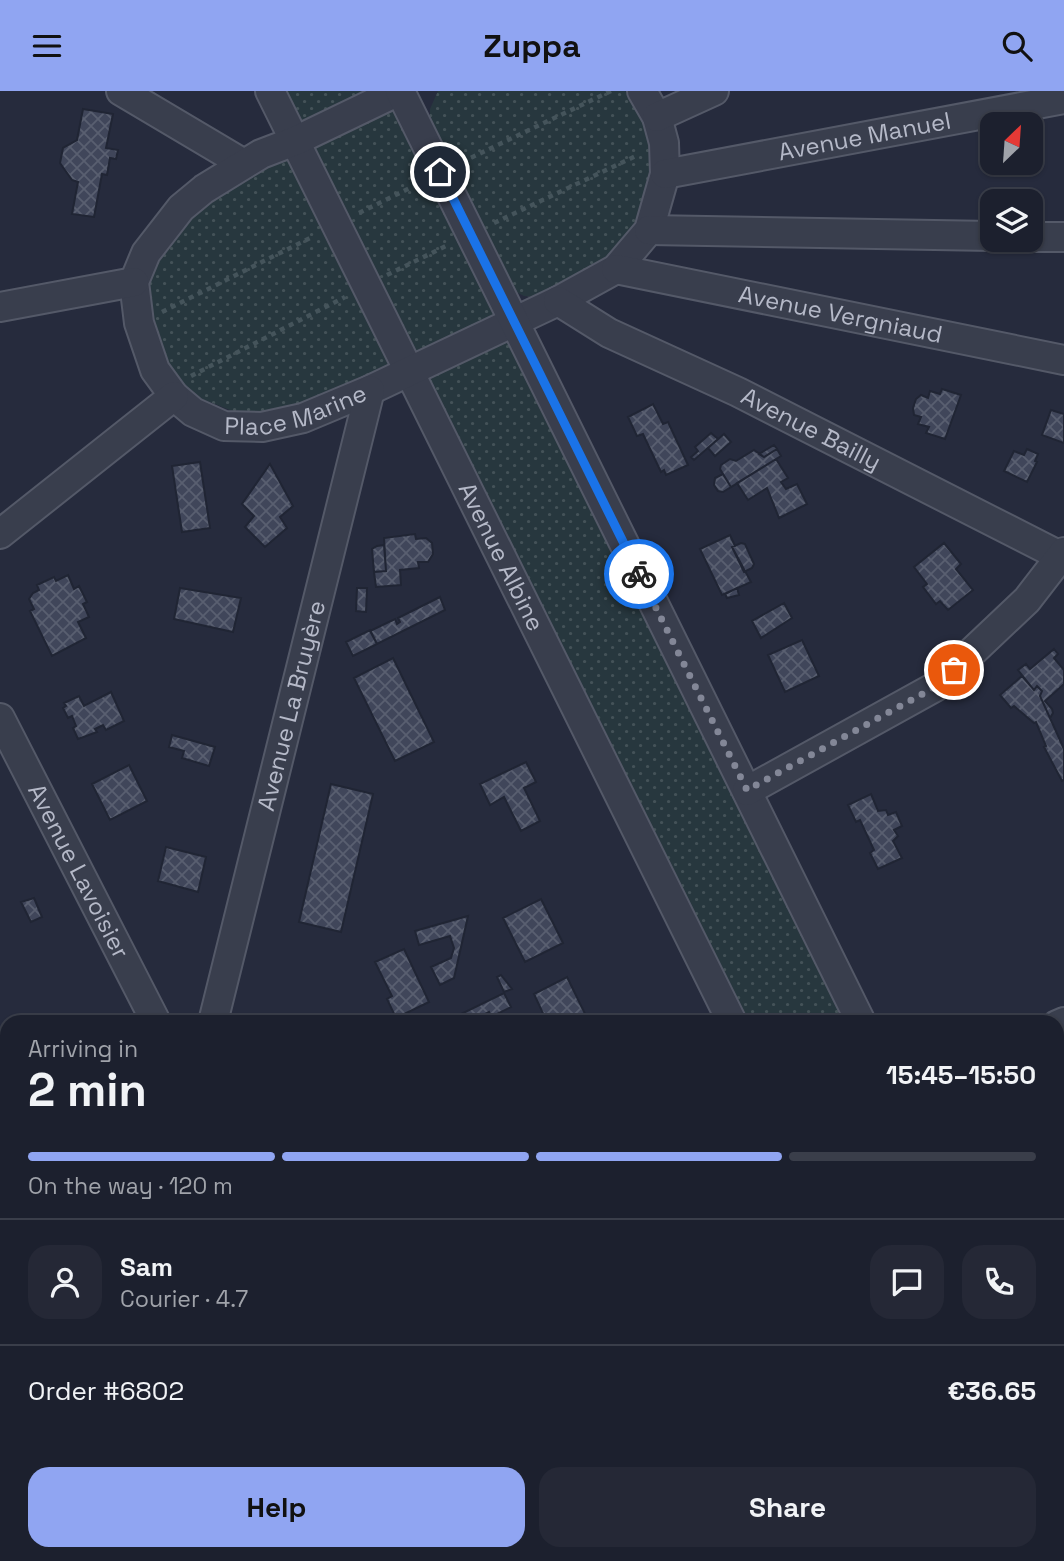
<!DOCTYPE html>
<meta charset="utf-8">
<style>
body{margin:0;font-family:"Space Grotesk",sans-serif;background:#252836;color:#f1f3f6;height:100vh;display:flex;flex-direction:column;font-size:26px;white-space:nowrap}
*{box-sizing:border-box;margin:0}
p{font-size:23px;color:#a0a3aa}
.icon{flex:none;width:38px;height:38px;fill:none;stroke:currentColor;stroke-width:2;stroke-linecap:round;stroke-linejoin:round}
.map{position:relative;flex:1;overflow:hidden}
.details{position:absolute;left:0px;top:924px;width:1064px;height:546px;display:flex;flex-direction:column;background:#1c202e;border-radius:21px 21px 0 0;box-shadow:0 2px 5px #0004,0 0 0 2px #3a3e4a}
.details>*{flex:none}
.needle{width:46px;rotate:25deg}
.tools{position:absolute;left:980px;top:21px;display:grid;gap:14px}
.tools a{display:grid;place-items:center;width:63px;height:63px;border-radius:14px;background:#1c202e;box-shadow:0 2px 5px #0004,0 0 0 2px #3a3e4a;font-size:35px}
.pin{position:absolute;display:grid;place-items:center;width:60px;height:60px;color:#fff;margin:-30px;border:4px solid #fff;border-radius:50%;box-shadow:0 2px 7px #0007}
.courier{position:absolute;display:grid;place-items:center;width:70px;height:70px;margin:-35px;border:5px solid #1a73e8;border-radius:50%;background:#fff;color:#222;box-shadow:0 2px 9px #0007}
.head em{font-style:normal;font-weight:800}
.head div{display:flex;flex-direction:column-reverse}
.head{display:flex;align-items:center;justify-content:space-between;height:119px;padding:0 28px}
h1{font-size:46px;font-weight:800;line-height:52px}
.bar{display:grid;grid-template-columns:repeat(4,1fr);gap:10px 7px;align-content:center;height:84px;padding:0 28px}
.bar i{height:9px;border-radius:5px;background:#3a3e4a}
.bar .active{background:#90a5f2}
.bar p{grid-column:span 4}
.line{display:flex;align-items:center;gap:18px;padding:0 28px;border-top:2px solid #3a3e4a}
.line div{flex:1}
.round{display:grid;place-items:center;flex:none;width:74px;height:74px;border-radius:21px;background:#252836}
.cta{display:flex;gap:14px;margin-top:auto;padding:14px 28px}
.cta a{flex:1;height:80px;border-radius:21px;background:#90a5f2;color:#111;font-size:28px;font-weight:800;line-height:80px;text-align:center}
.cta a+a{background:#252836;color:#f1f3f6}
header{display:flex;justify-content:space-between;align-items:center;height:91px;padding:0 28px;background:#90a5f2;color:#111;font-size:32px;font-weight:800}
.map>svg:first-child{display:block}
.park{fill:url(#park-dots)}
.building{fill:url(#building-cross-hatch);stroke:#202534;stroke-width:2}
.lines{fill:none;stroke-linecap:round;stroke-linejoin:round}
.minor-casing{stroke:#545968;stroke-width:32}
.path{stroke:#45545b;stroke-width:4.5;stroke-dasharray:5 5;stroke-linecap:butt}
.minor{stroke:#393e4d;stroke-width:28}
.done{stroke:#838797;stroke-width:7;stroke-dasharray:0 12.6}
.route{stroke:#1a73e8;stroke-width:9}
.labels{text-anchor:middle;stroke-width:7;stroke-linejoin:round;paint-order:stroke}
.street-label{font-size:24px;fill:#b5b9c8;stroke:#1e2332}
</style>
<header><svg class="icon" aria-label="menu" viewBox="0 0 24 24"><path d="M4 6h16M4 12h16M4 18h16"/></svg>Zuppa<svg class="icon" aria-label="search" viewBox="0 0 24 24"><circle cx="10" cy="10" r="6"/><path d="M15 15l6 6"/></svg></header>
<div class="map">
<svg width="1064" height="1470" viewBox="0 0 1064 1470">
<defs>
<pattern id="park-dots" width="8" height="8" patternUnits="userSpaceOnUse" patternTransform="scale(1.75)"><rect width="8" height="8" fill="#27373e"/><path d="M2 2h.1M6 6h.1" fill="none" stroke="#445258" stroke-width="1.8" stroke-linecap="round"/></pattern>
<pattern id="building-cross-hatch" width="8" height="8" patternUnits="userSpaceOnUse" patternTransform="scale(1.75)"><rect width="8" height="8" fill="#40465a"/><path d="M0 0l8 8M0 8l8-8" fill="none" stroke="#595f70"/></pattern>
</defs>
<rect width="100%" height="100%" fill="#262b3d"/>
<path class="park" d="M280,0H389L850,931H742Z
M438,0H625L641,21L652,57L654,93L632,146L609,168L536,206L524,205L514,200L430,31V18Z
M291,61L395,278L338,303L264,326L240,323L187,302L170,282L152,248L147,183L181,135L211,106Z
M1057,1348L1064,1362V1470H1009L1006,1463H1057Z"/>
<path class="building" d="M83,18L113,23L106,57L118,59L116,68L110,67L107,84L102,83L94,126L72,123L78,91L72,89L60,72L63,57L77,49Z
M942,298L961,304L945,348L926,342L929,336L918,333L921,326L914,324L913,317L916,308L921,304L928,307L930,300L940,303Z
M653,313L663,333L668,331L688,374L666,384L664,379L661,381L643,343L637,345L628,326Z
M1051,319L1064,323V352L1042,344Z
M711,342L718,348L694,369L691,366L698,360L695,356Z
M724,343L731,351L715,365L708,357Z
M774,354L777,358L764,366L759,363Z
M777,358L781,365L731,396L720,378L721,374L730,368L736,370L754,359L764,366Z
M1027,358L1038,363L1035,370L1037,371L1027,391L1004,380L1014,360L1024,364Z
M776,368L788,387L781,391L786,398L797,393L807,413L779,427L767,397L748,409L737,392Z
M200,371L210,437L182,441L172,375Z
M270,373L293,415L280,426L287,437L265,456L245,436L254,425L242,413Z
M723,383L731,396L723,401L718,400L714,394L715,387Z
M415,443L416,448L426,447L432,452L433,463L428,471H418L419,477L400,479L401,494L376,496L374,481L386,480L384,447Z
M730,444L735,455L732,456L751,491L722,504L700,458Z
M741,452L745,453L754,473L752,477L744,481L732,456Z
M944,452L961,473L956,478L973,499L948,519L940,510L936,513L923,496L927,493L914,476Z
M384,454L386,480L374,481L372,458L377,455Z
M68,484L74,498L79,495L87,511L83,513L89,526L78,531L86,547L52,565L30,520L34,518L29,508L33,502L39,499L37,494L54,486L56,490Z
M180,497L241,507L233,541L174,528Z
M357,497H367L366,521L356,520Z
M737,497L739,504L727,507L725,503Z
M440,506L445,519L377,553L370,540L395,528L397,533L400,531L398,527Z
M784,512L792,527L761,547L752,530Z
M370,539L377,553L353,565L346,551Z
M802,549L819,585L785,601L768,564Z
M1054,558L1058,563L1054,567L1064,579V593L1045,610L1052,618L1053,622L1050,627L1040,605L1042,600L1037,595L1034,599L1018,579L1026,573L1030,578Z
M393,567L434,651L395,670L354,587Z
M1022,585L1034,599L1037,595L1042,600L1040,605L1064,658V689L1062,690L1044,656L1046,655L1036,631L1034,632L1014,615L1011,617L1000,604Z
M111,601L124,630L106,639L103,634L95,638L97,641L78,648L73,637L76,635L72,625L68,627L63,617L66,615L64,612L79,605L84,615Z
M172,644L215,656L209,675L182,667L184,660L169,656Z
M526,671L536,691L524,697L540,730L521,740L504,706L490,714L480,693Z
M129,674L147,710L110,729L92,693Z
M331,693L373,703L341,841L299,831Z
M871,703L878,720L886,719L888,724L896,721L902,735L894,739L898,745L893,750L902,767L878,778L870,762L874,759L860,729L856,731L848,714Z
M166,756L206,766L198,801L158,790Z
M34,807L42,826L31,831L21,811Z
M541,808L563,852L525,871L503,827Z
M468,825L454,887L440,894L431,876L451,867L454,857L450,845L419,854L415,840Z
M404,858L429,911L396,927L387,908L392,905L375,871Z
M501,884L512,898L504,901L497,886Z
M567,886L589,931H547L534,903Z
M504,902L511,916L491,926L489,921L470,931H462L459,924Z
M7,971V1025L3,1026L0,1019V975Z
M1060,994L1064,1002V1085L1057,1070V995Z
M0,1336L3,1343L7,1341V1367L0,1371Z
M66,1463H110L112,1470H64Z
M269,1463H296V1465L294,1470H272Z
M313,1463H363L367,1470H317Z
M755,1463H826L816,1468L817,1470H758Z"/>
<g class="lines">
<g class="minor-casing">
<g id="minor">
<path d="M121,0L244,73"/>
<path id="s1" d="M270,0L732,931"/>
<path id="s2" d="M399,0L295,50L261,63L204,98L181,117L146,162L134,191L139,232L155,279L174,305L193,321L224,335L262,336L303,327L370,299L558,210L616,178L649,139L665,83L664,52L657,26L642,0"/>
<path d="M400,0L861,931"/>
<path d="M657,26L714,0"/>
<path id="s3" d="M665,83L1064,8"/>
<path d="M649,139L992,145"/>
<path d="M1031,146H1064"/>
<path id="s4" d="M616,178L1064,269"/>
<path id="s5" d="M558,210L609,242L738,301L1064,467"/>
<path d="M0,216L134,191"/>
<path d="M0,443L174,305"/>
<path id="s6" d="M0,627L156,931"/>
<path d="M747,700L935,596L1027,509L1064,461"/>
<path id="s7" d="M213,931L370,299"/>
<path d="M1057,934L1064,931"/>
<path d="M0,1174L7,1188"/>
<path d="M1057,1325L1064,1339"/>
<path d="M142,1463L146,1470"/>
<path d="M410,1463L413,1470"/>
<path d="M997,1463L1001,1470"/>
</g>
</g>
<path class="path" d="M462,71L611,0
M359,122L420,92
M494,132L638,64
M387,184L448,154
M162,221L314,145
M191,285L345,206
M1057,1377L1064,1392"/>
<use href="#minor" class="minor"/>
</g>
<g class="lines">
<path class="done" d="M639,483L747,699L935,596L954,579"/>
<path class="route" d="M440,81L639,483"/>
</g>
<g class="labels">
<g class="street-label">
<text dy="8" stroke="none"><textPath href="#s3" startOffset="203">Avenue Manuel</textPath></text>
<text dy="8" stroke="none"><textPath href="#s4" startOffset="229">Avenue Vergniaud</textPath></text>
<text dy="8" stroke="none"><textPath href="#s2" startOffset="593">Place Marine</textPath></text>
<text dy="8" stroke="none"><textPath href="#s5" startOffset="284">Avenue Bailly</textPath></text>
<text dy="8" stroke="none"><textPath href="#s1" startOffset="520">Avenue Albine</textPath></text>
<text dy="8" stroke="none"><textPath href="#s7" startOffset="326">Avenue La Bruyère</textPath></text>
<text dy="8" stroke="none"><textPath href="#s6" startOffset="172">Avenue Lavoisier</textPath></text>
</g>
</g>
</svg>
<div class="tools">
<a><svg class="needle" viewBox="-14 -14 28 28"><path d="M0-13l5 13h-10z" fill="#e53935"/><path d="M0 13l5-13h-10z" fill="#a0a3aa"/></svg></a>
<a><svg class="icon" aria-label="layers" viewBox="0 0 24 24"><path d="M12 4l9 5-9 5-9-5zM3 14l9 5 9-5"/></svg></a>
</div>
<div class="pin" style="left:954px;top:579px;background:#ea580c"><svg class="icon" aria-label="bag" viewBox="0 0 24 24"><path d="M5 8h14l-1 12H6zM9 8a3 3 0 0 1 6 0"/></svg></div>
<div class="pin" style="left:440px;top:81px;background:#1f2937"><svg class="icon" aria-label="home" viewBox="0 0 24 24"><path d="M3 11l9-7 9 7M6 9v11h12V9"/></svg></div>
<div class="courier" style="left:639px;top:483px"><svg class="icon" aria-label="bike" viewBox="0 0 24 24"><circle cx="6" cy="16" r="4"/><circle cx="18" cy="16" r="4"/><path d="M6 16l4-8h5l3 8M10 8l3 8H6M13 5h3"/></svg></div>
<section class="details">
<div class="head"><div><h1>2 min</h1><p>Arriving in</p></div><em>15:45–15:50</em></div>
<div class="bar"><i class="active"></i><i class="active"></i><i class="active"></i><i></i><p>On the way · 120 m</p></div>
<div class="line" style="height:126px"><a class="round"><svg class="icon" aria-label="person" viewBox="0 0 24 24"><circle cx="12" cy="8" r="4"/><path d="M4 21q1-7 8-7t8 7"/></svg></a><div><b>Sam</b><p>Courier · 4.7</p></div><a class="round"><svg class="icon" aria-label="chat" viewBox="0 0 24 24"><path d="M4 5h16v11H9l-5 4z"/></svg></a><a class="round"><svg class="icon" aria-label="phone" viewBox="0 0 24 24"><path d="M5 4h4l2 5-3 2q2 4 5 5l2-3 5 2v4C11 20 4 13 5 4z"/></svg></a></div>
<div class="line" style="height:91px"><div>Order #6802</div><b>€36.65</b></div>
<div class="cta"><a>Help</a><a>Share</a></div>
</section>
</div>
